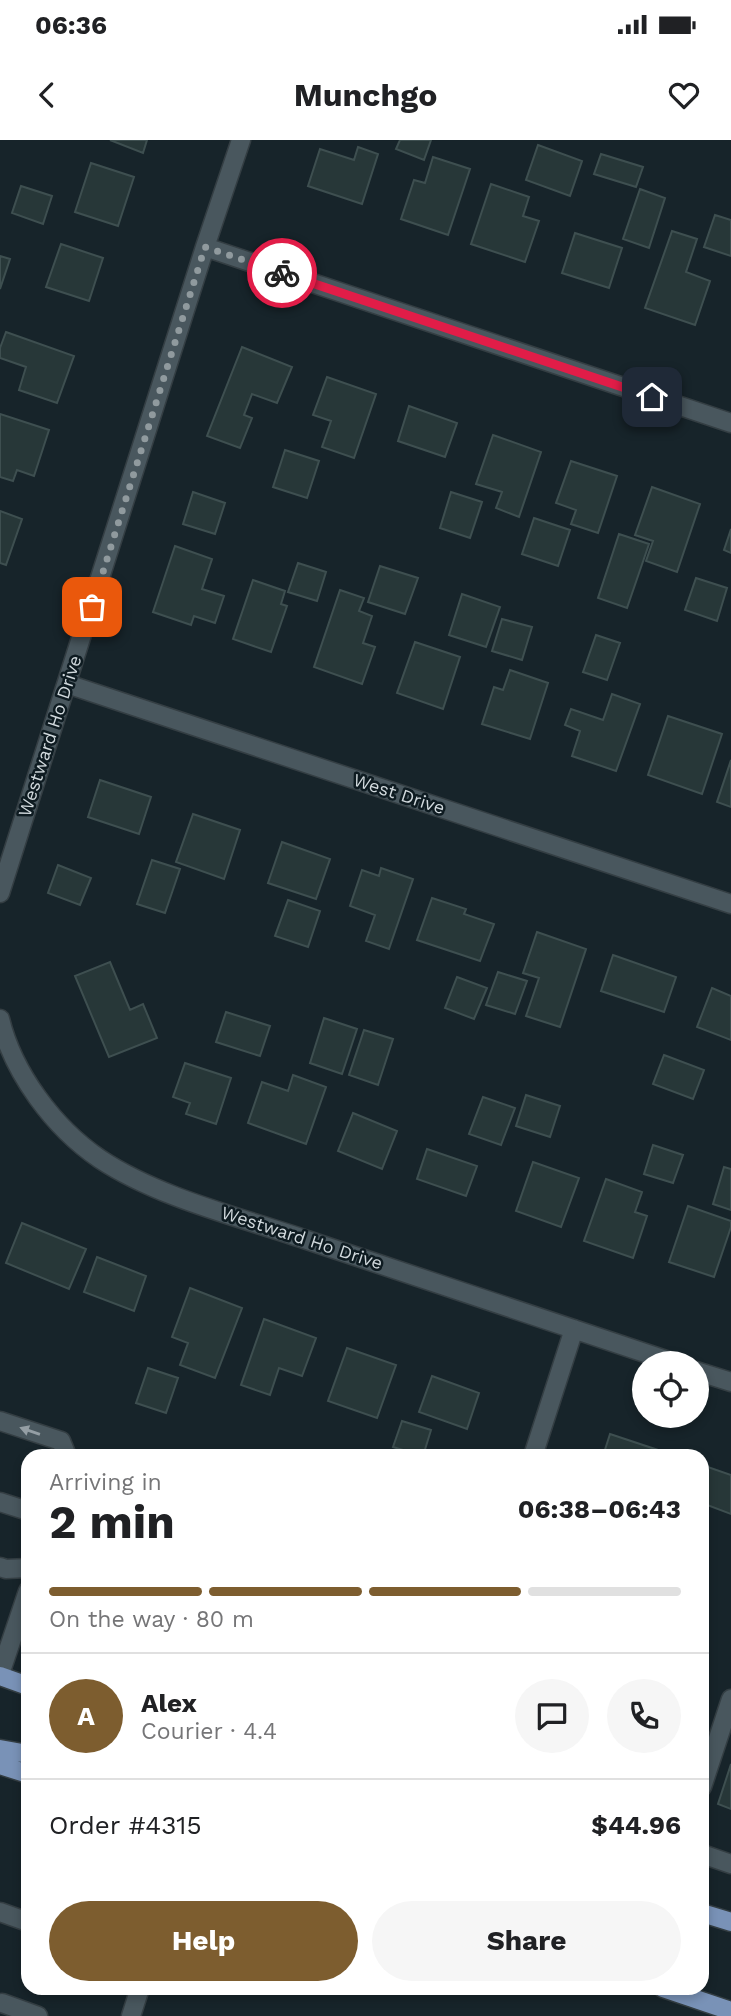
<!DOCTYPE html>
<meta charset="utf-8">
<style>
body{margin:0;font-family:"Work Sans",sans-serif;background:#f6f6f6;color:#202124;height:100vh;display:flex;flex-direction:column;font-size:26px;white-space:nowrap}
*{box-sizing:border-box;margin:0}
p{font-size:23px;color:#757577}
.icon{flex:none;width:38px;height:38px;fill:none;stroke:currentColor;stroke-width:2;stroke-linecap:round;stroke-linejoin:round}
.map{position:relative;flex:1;overflow:hidden}
.drawer{position:absolute;left:21px;top:1309px;width:688px;height:546px;display:flex;flex-direction:column;background:#fff;border-radius:21px;box-shadow:0 4px 10px #0003}
.drawer>*{flex:none}
.controls{position:absolute;left:632px;top:1211px;display:grid;gap:14px}
.controls a{display:grid;place-items:center;width:77px;height:77px;border-radius:50%;background:#fff;box-shadow:0 4px 10px #0003;font-size:35px}
.pin{position:absolute;display:grid;place-items:center;width:60px;height:60px;color:#fff;margin:-30px;border-radius:14px;box-shadow:0 4px 10px #0006}
.courier{position:absolute;display:grid;place-items:center;width:70px;height:70px;margin:-35px;border:5px solid #e11d48;border-radius:50%;background:#fff;color:#222;box-shadow:0 2px 9px #0007}
.headline em{font-style:normal;font-weight:700}
.headline div{display:flex;flex-direction:column-reverse}
.headline{display:flex;align-items:center;justify-content:space-between;height:119px;padding:0 28px}
h1{font-size:46px;font-weight:700;line-height:52px}
.bar{display:grid;grid-template-columns:repeat(4,1fr);gap:10px 7px;align-content:center;height:84px;padding:0 28px}
.bar i{height:9px;border-radius:5px;background:#e0e0e0}
.bar .selected{background:#7d5d2f}
.bar p{grid-column:span 4}
.line{display:flex;align-items:center;gap:18px;padding:0 28px;border-top:2px solid #e0e0e0}
.line div{flex:1}
.round{display:grid;place-items:center;flex:none;width:74px;height:74px;border-radius:37px;background:#f6f6f6}
.primary-button{display:flex;gap:14px;margin-top:auto;padding:14px 28px}
.primary-button a{flex:1;height:80px;border-radius:42px;background:#7d5d2f;color:#fff;font-size:28px;font-weight:700;line-height:80px;text-align:center}
.primary-button a+a{background:#f6f6f6;color:#202124}
.status{display:flex;justify-content:space-between;align-items:center;height:49px;padding:0 35px;background:#fff;direction:ltr}
.status svg{height:19px;fill:currentColor}
header{display:flex;justify-content:space-between;align-items:center;height:91px;padding:0 28px;background:#fff;font-size:32px;font-weight:700}
.map>svg:first-child{display:block}
.building{fill:#273738;stroke:#3e4f50;stroke-width:2}
.lines{fill:none;stroke-linecap:round;stroke-linejoin:round}
.minor-casing{stroke:#343e43;stroke-width:21}
.major-casing{stroke:#343e43;stroke-width:21}
.minor{stroke:#49575e;stroke-width:18}
.major{stroke:#7992b7;stroke-width:18}
.oneway{fill:#949ea4}
.done{stroke:#909a9e;stroke-width:7;stroke-dasharray:0 12.6}
.route{stroke:#e11d48;stroke-width:9}
.labels{text-anchor:middle;stroke-width:5;stroke-linejoin:round;paint-order:stroke}
.street-label{font-size:18px;fill:#d1d9dd;stroke:#0e1b21}
</style>
<div class="status"><b>06:36</b><svg viewBox="0 0 49 12"><path d="M0 12V9h3v3zM5 12V6h3v6zM10 12V3h3v9zM15 12V0h3v12zM26 1h20v11H26zM47 4h2v5h-2z"/></svg></div>
<header><svg class="icon" aria-label="back" viewBox="0 0 24 24"><path d="M15 5l-7 7 7 7"/></svg>Munchgo<svg class="icon" aria-label="heart" viewBox="0 0 24 24"><path d="M12 20l-8-8c-3-5 5-10 8-4 3-6 11-1 8 4z"/></svg></header>
<div class="map">
<svg width="731" height="1876" viewBox="0 0 731 1876">
<rect width="100%" height="100%" fill="#17242a"/>
<path class="building" d="M110,0H147L143,13Z
M400,0H431L424,20L396,9Z
M538,5L582,21L570,56L526,40Z
M358,7L378,14L362,64L308,46L320,9L354,20Z
M601,14L643,27L636,47L594,34Z
M433,17L470,29L448,95L401,79L414,40L425,43Z
M91,23L134,37L118,86L75,72Z
M491,44L529,57L523,76L539,81L525,122L471,104Z
M21,46L52,56L43,84L12,73Z
M640,49L665,58L649,108L623,99Z
M715,75L731,80V116L704,107Z
M672,91L697,99L686,132L710,141L695,185L645,168Z
M575,93L622,108L609,148L562,133Z
M61,104L103,118L89,161L46,147Z
M0,116L10,119L0,149Z
M6,192L74,216L57,263L19,250L26,227L0,218V208Z
M242,207L292,227L277,263L252,254L244,275L252,278L240,308L207,296Z
M327,237L376,254L354,318L322,307L331,281L313,275Z
M409,266L457,283L445,317L398,301Z
M0,274L49,290L34,336L17,330L13,341L0,337Z
M493,295L541,312L519,377L496,368L502,352L476,344Z
M285,310L319,321L307,358L273,347Z
M571,321L617,336L598,393L571,384L576,370L556,363Z
M652,347L700,364L677,432L646,421L653,401L635,395Z
M193,352L225,363L215,394L183,384Z
M451,352L482,362L470,398L440,388Z
M0,371L22,379L6,425L0,423Z
M534,378L570,390L558,426L522,414Z
M731,389V413L724,410Z
M619,394L649,404L627,468L598,458Z
M175,406L212,419L202,449L224,456L215,483L194,476L191,485L153,472Z
M298,423L326,432L317,461L288,452Z
M380,426L418,438L405,474L368,462Z
M696,438L727,448L717,481L685,470Z
M253,440L285,451L281,464L287,466L271,512L233,499Z
M340,450L364,458L359,471L372,476L363,503L375,507L362,544L314,527Z
M462,454L500,467L486,507L449,495Z
M502,479L532,487L522,520L492,511Z
M596,495L620,503L607,540L583,532Z
M415,502L460,517L443,569L397,553Z
M510,530L548,543L530,599L482,584L494,547L503,550Z
M612,554L640,564L616,631L572,616L580,591L565,585L571,569L603,580Z
M668,576L722,594L702,654L648,635Z
M731,620V667L717,662Z
M100,640L151,657L139,694L88,677Z
M193,674L240,690L224,739L176,722Z
M282,702L330,719L316,759L268,743Z
M152,720L180,729L165,773L137,764Z
M58,725L91,738L80,765L48,753Z
M381,728L413,739L389,809L366,801L375,775L350,766L362,730L379,736Z
M432,758L466,769L464,774L494,784L480,821L417,800Z
M288,760L320,771L308,807L275,796Z
M537,792L586,809L560,887L526,876L539,838L523,833Z
M613,815L676,837L664,872L601,851Z
M110,822L130,870L143,864L157,898L109,917L75,836Z
M498,832L527,841L515,874L486,865Z
M457,837L487,848L474,879L445,868Z
M712,848L731,856V900L697,887Z
M226,872L270,886L260,916L216,902Z
M324,878L357,889L342,934L310,923Z
M364,890L393,899L378,945L349,935Z
M664,915L704,930L693,959L653,944Z
M185,923L231,938L216,984L186,974L190,963L173,957Z
M293,935L326,947L306,1004L248,983L262,942L288,951Z
M526,955L560,966L550,997L516,986Z
M483,957L515,968L501,1005L469,994Z
M353,973L397,991L382,1029L338,1011Z
M653,1005L683,1015L673,1043L644,1034Z
M427,1009L477,1026L466,1056L417,1039Z
M533,1022L579,1038L561,1087L516,1071Z
M724,1027L731,1029V1070L713,1064Z
M606,1039L642,1052L635,1072L647,1076L633,1118L584,1101Z
M688,1066L731,1081V1087L714,1137L669,1122Z
M22,1083L86,1109L69,1149L6,1123Z
M97,1117L146,1136L134,1171L84,1152Z
M190,1148L242,1168L215,1238L180,1225L188,1203L172,1197Z
M264,1179L316,1198L302,1236L279,1228L270,1255L241,1245Z
M347,1208L396,1225L377,1278L328,1261Z
M148,1228L178,1238L166,1273L136,1263Z
M432,1236L479,1253L467,1289L419,1272Z
M402,1281L431,1290L423,1316L393,1307Z
M610,1294L658,1310L656,1316H603Z
M702,1325L731,1335V1374L702,1363Z
M731,1624V1669L718,1664Z"/>
<g class="lines">
<g class="minor-casing">
<path id="minor" d="M205,107L731,283
M67,544L731,764
M0,753L205,107L241,0
M0,879C13,933 54,988 100,1019C159,1058 240,1077 307,1100C430,1141 553,1181 675,1223
M696,1231L731,1242
M0,1281L61,1301L67,1316
M533,1316L574,1189
M0,1362L28,1371
M0,1427L6,1429L28,1428
M0,1534L28,1451
M702,1647L731,1559
M702,1714L731,1724
M0,1772L28,1782
M2,1863L38,1876
M131,1876L140,1848"/>
</g>
<g class="major-casing">
<path id="major" d="M0,1536L28,1546
M0,1609L28,1614
M0,1625L28,1634
M702,1773L731,1782
M663,1848L731,1871"/>
</g>
<use href="#minor" class="minor"/>
<use href="#major" class="major"/>
</g>
<defs><path id="oneway-solid" d="M-6-.8H1V-3.2L6.5 0L1 3.2V.8H-6Z" transform="scale(1.75)"/></defs>
<use class="oneway" href="#oneway-solid" transform="translate(30 1291) rotate(-161)"/>
<g class="lines">
<path class="done" d="M92,467L205,107L282,133"/>
<path class="route" d="M282,133L652,257"/>
</g>
<g class="labels">
<g class="street-label">
<text transform="translate(50 596) rotate(-72)" y="6">Westward Ho Drive</text>
<text transform="translate(399 654) rotate(18)" y="6">West Drive</text>
<text transform="translate(302 1098) rotate(18)" y="6">Westward Ho Drive</text>
</g>
</g>
</svg>
<div class="controls">
<a><svg class="icon" aria-label="locate" viewBox="0 0 24 24"><circle cx="12" cy="12" r="6"/><path d="M12 2v4M12 18v4M2 12h4M18 12h4"/></svg></a>
</div>
<div class="pin" style="left:92px;top:467px;background:#ea580c"><svg class="icon" aria-label="bag" viewBox="0 0 24 24"><path d="M5 8h14l-1 12H6zM9 8a3 3 0 0 1 6 0"/></svg></div>
<div class="pin" style="left:652px;top:257px;background:#1f2937"><svg class="icon" aria-label="home" viewBox="0 0 24 24"><path d="M3 11l9-7 9 7M6 9v11h12V9"/></svg></div>
<div class="courier" style="left:282px;top:133px"><svg class="icon" aria-label="bike" viewBox="0 0 24 24"><circle cx="6" cy="16" r="4"/><circle cx="18" cy="16" r="4"/><path d="M6 16l4-8h5l3 8M10 8l3 8H6M13 5h3"/></svg></div>
<section class="drawer">
<div class="headline"><div><h1>2 min</h1><p>Arriving in</p></div><em>06:38–06:43</em></div>
<div class="bar"><i class="selected"></i><i class="selected"></i><i class="selected"></i><i></i><p>On the way · 80 m</p></div>
<div class="line" style="height:126px"><b class="round" style="background:#7d5d2f;color:#fff">A</b><div><b>Alex</b><p>Courier · 4.4</p></div><a class="round"><svg class="icon" aria-label="chat" viewBox="0 0 24 24"><path d="M4 5h16v11H9l-5 4z"/></svg></a><a class="round"><svg class="icon" aria-label="phone" viewBox="0 0 24 24"><path d="M5 4h4l2 5-3 2q2 4 5 5l2-3 5 2v4C11 20 4 13 5 4z"/></svg></a></div>
<div class="line" style="height:91px"><div>Order #4315</div><b>$44.96</b></div>
<div class="primary-button"><a>Help</a><a>Share</a></div>
</section>
</div>
